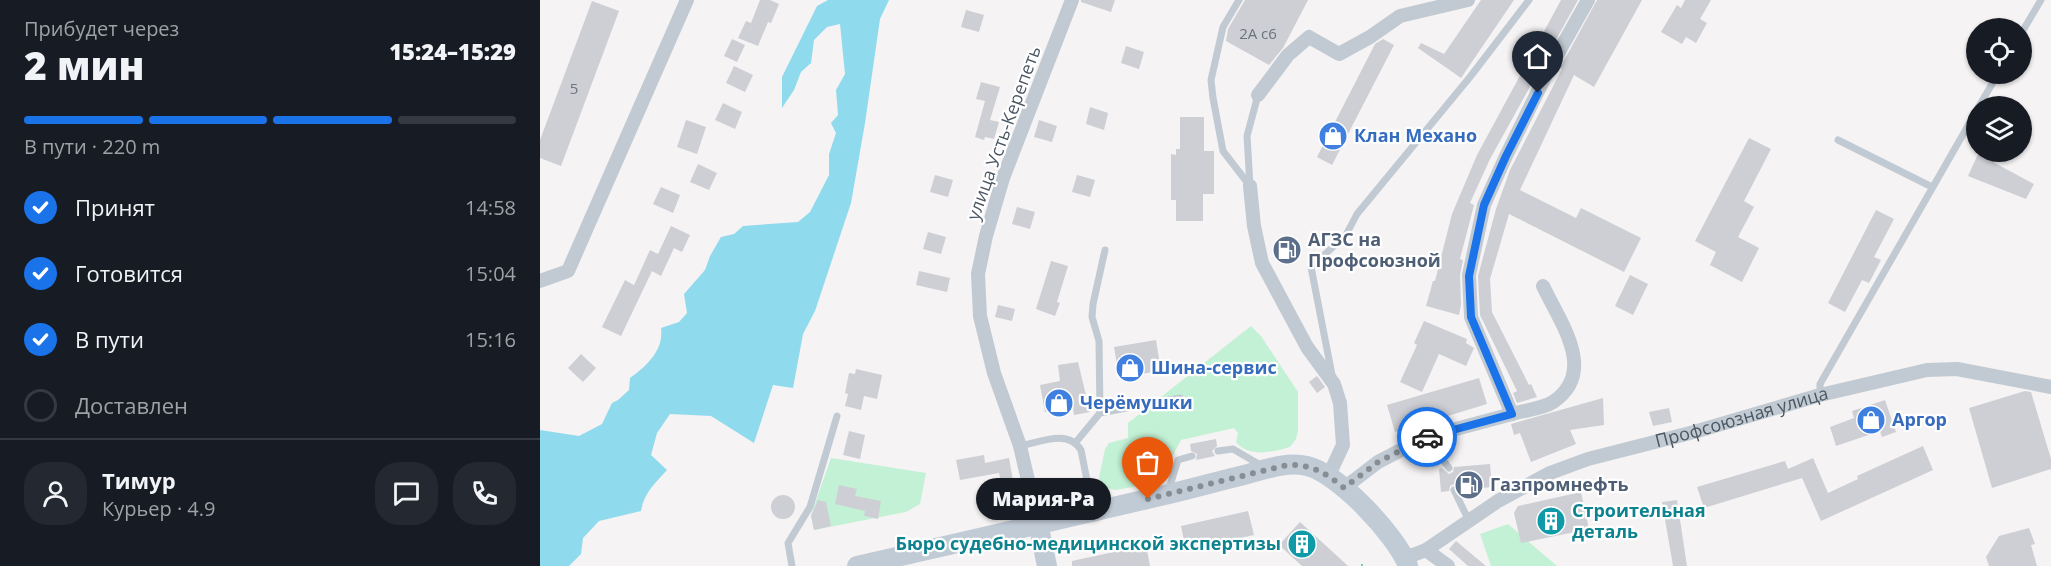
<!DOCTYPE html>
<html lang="ru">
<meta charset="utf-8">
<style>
body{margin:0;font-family:"Open Sans",sans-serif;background:#242831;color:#f1f3f6;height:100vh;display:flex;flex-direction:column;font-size:22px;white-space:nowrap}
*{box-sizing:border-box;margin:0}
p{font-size:20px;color:#9ea1a6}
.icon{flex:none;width:33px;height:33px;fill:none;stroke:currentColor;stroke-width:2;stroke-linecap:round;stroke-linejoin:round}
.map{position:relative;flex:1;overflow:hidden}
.panel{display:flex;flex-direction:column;background:#171b24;width:540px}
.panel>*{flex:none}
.buttons{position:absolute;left:1426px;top:18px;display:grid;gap:12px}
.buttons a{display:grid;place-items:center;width:66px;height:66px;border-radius:50%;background:#171b24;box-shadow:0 2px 4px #0004;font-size:30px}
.pin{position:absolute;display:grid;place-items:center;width:51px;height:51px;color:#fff;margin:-62px -26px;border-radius:50% 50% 50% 0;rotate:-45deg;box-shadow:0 0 6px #0007}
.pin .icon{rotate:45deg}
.courier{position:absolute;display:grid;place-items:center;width:60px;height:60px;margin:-30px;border:4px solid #1a73e8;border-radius:50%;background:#fff;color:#222;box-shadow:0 2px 8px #0007}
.bubble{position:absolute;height:42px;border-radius:21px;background:#171b24;box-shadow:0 2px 4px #0004;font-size:20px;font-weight:800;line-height:42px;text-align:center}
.overview em{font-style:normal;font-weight:800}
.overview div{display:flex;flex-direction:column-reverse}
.overview{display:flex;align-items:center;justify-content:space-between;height:102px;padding:0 24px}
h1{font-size:39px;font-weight:800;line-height:45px}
.bar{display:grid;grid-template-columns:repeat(4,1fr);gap:9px 6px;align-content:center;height:72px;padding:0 24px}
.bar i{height:8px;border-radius:4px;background:#363941}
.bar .selected{background:#1a73e8}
.bar p{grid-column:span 4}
.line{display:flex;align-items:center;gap:15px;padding:0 24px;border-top:2px solid #363941}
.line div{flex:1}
.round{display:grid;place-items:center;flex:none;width:63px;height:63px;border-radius:24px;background:#242831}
ol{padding:0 24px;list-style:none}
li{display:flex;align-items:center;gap:18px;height:66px}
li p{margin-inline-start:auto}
li .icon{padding:6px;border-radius:50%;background:#1a73e8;color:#fff;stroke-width:4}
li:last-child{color:#9ea1a6}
li i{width:33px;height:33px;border:3px solid #363941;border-radius:50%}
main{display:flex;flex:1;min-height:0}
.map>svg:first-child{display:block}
.green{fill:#c3f1d5}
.water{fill:#90daee}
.building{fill:#cdcfd5}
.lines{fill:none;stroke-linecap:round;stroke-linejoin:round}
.path{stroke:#7ad0a6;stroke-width:2;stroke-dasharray:4.5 3;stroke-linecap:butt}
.lane{stroke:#c1cad2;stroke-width:7}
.street{stroke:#c1cad2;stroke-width:14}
.secondary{stroke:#c1cbd6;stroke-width:20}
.done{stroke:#868d94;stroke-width:6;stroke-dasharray:0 10.8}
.route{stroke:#1a73e8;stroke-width:8}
.labels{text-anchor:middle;stroke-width:4.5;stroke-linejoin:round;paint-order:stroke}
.number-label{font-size:15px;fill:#6b747e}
.street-label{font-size:18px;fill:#4a5661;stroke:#fff}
.shop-label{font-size:18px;font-weight:bold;fill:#366cbe;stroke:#fff;text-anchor:start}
.service-label{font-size:18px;font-weight:bold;fill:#4e5e75;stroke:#fff;text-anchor:start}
.culture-label{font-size:18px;font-weight:bold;fill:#0d838f;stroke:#fff;text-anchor:start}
</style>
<main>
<section class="panel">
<div class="overview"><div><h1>2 мин</h1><p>Прибудет через</p></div><em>15:24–15:29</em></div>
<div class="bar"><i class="selected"></i><i class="selected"></i><i class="selected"></i><i></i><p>В пути · 220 m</p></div>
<ol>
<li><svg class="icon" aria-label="check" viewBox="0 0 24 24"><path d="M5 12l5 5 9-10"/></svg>Принят<p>14:58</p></li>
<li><svg class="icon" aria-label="check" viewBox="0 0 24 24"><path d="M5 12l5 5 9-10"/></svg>Готовится<p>15:04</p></li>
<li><svg class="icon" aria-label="check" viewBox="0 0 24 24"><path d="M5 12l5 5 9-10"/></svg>В пути<p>15:16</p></li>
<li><i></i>Доставлен</li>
</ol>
<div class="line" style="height:108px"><a class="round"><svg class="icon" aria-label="person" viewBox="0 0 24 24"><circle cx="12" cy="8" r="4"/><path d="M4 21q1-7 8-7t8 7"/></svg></a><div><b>Тимур</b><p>Курьер · 4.9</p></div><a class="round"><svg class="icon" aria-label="chat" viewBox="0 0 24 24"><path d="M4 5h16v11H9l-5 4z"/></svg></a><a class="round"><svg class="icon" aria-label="phone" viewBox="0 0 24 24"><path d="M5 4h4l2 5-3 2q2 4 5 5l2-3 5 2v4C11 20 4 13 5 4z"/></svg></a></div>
</section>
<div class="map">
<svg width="1511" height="566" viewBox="0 0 1511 566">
<rect width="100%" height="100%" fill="#f5f3f3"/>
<path class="green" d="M711,326L721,336L758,392V430L756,439L750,447C733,452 709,458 696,442L698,433L694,428L641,440L618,483L575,490L567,488L562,484L559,478L565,449L569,443L588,438V423Z
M291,458L386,473L380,504L366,512L274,530L271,515Z
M968,524L1017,566H951L940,534Z"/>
<path class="water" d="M288,0H349L340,19L325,123L311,203L275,311L263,334L253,388L233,385L214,443L171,416L130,414L117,433L111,455L127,470C115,483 104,493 101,511L59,521L43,538L41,554L29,566H0V430L39,436L62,424L72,403L78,400L89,390L90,378C107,366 124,350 121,328L139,322L147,313L144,294L165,270L170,256L181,237L194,234L203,226L258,222L270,212L289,175V154L296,133L291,123L298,115L296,90L305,74L300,24L287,27L274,40L271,63L261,72L254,90L242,108V77L277,6Z"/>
<path class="building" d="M220,0H230L239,4L231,23L228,22L218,46L198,38L206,21L211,23Z
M541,0H575L571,12L541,2Z
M705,0H768L743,48L729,65L686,41L688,29Z
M941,0H974L921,78L878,48L881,43L904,54Z
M1021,0H1038L950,159L930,203L934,205L920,259L923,260L920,275L921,305L919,315L886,306L893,281H895L912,214L937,155Z
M1057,0H1102L1054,87L1034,75L980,190L1036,218L1041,208L1101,238L1084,272L969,214L950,279L952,312L989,385L991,384L997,397L977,403L973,393L977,391L940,315L938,276L956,209L970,170L1022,69L1020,68Z
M1145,0H1171L1160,19L1167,23L1156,43L1146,37L1142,44L1121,32L1137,5L1141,8Z
M52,1L79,11L21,166L0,158V140Z
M426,10L444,15L439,32L421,27Z
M192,39L205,45L197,62L184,56Z
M843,39L854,45L792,165L777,157L835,44Z
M586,46L604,52L599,69L581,63Z
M194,66L213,75L205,92L186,83Z
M441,82L460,87L450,120L459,122L454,139L445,137L444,140L435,137L445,101L436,99Z
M183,103L202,112L195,129L175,120Z
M550,107L568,113L564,130L546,124Z
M640,117H664V151H674V194H663V221H636V200H631V154L636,155V149H640Z
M146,120L166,127L157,154L137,147Z
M499,120L517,126L512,142L494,137Z
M1209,138L1231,149L1204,201L1214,207L1198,237L1219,248L1202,282L1170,265L1176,252L1155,241Z
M1438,154L1494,184L1486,199L1428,176Z
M158,164L177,173L169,190L150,182Z
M395,175L413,180L408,197L390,192Z
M537,175L555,180L550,197L532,192Z
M121,187L140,195L133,213L113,204Z
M477,207L495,212L490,229L472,224Z
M1336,210L1354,219L1334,257L1341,260L1329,283L1322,280L1305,312L1288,303Z
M131,226L150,235L142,252L134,248L121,276L112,271L81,336L62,327L85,280L94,285L110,250L118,254Z
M388,232L406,237L401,254L383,249Z
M511,261L528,266L517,302L520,303L515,316L496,309Z
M379,271L410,278L407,292L376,285Z
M1090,275L1108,284L1093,315L1075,306Z
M458,305L475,309L472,321L455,317Z
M884,321L927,339L926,343L934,348L926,366L899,354L882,392L860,382L877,345L874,343Z
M616,340L621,371L579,377L574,347Z
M41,354L56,368L43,382L28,368Z
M538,362L550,412L534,415L533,407L505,412L500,385L520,381L518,365Z
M316,369L342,375L337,399L324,396L321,410L305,406L308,394L305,393L309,373L315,374Z
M777,376L785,387L777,393L769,382Z
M939,378L947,404L855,432L847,405Z
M1485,391L1491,392L1511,459V469L1452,488L1429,408Z
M1063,398L1064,425L1030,430L1036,444L991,462L980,433L974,435L971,424Z
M1345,400L1356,432L1342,437L1340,431L1296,446L1290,427L1314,418L1312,411Z
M1129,408L1132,422L1113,426L1109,412Z
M309,431L325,435L320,459L303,455Z
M676,439L677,446L672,451L675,456L656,460L657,454L651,451L650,444Z
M1383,446L1393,470L1281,521L1262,478L1164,508L1157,487L1245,461L1248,469L1273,458L1288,493L1318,479L1317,476Z
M444,455L445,463L469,458L475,491L463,493L459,473L420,480L416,460Z
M950,464L952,487L920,490L914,484L910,486L909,491L901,492L899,469L902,468L909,474L913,472L914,467Z
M299,485L317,489L315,496L341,501L338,519L324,516L325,511L295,504Z
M1041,492L1049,529L981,543L974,513L978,506Z
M231 507a12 12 0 1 1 24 0a12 12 0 1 1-24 0Z
M278,500L286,502L291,526L274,530L271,516Z
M1137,500L1147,566H1133L1122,502Z
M708,511L714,535L646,550L641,526Z
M760,522L783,543L808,566H762L739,545Z
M1489,528L1495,544L1491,545L1497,566H1449L1446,557L1459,536Z
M916,541L946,566H928L909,549Z
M606,545L610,566H532V561Z"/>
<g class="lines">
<path class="path" d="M822,566V564"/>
<path class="lane" d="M699,0L683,27L671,80L673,98L683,151L710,186
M1482,32L1501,0
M1439,106L1458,74
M1298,140L1392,187
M710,186L707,136L718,95
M792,375L771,267L806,235L817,214L930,77L989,0
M1280,395V384L1437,110
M560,413L559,341L552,317L553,304L565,250
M886,437L909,468
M536,442L560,413L640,398
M480,446C501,442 528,429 541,450L553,511
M678,451L693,449L722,466
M914,490L929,521
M628,492L638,460L652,456
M252,566L248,543L270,507L297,416"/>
<g class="street">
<path d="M718,95L748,55L769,37L799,54L830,37L860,16L928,0"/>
<path d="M710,186L714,226L722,263L767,347L794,384L800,403L803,445L789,475"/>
<path d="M0,281L28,271L147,0"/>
<path d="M972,414C985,410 1002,409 1013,402C1058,372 1020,322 1003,286"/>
<path d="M804,488L838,462L886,437L972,414L931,317L929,275L944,205L966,156L1008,71L1048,0"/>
<path d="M498,523L480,446L454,373L440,316L438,274L446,236L463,178L532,0"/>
<path id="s1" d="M886,550L958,501L1010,473L1048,459L1154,432L1280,395L1387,370L1417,369L1511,387"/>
<path d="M865,558L886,550L908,566"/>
</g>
<path class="secondary" d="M498,523L507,566
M317,566C421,542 525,519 629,494C654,488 679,481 704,475C724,470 746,461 767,466C798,473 857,536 868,566"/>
</g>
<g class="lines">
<path class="done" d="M608,499L747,465C771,464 786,473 804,488L838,462L887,437"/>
<path class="route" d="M887,437L972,414L931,317L929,276L944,205L966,156L998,93"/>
</g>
<defs>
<g id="shop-disc" transform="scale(1.5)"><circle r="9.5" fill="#3f7fe0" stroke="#fff"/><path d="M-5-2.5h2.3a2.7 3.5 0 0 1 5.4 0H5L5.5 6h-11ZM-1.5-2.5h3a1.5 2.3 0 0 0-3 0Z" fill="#fff"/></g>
<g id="fuel-disc" transform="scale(1.5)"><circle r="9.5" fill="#5c6f8a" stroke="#fff"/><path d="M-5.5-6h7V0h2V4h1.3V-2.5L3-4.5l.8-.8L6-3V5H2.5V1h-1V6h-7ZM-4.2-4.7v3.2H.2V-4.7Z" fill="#fff"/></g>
<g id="building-disc" transform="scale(1.5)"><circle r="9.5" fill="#0f9aa8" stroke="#fff"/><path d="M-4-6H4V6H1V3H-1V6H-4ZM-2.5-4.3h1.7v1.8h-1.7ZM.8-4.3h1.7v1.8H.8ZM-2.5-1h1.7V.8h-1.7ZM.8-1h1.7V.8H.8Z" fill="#fff"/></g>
</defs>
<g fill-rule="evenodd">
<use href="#shop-disc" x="793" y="136"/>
<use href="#fuel-disc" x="747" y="250"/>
<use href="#shop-disc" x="590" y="368"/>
<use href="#shop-disc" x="519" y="403"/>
<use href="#shop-disc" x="1331" y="420"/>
<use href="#fuel-disc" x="929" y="485"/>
<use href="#building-disc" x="1011" y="521"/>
<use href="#building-disc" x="762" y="544"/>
</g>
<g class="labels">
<g class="number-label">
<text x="718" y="39">2А с6</text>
<text x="34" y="94">5</text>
</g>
<g class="street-label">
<text transform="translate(464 133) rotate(-70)" y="6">улица Усть-Керепеть</text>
<text dy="6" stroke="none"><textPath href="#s1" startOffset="346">Профсоюзная улица</textPath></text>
</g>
<g class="shop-label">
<text x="814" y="142">Клан Механо</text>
<text x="611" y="374">Шина-сервис</text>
<text x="540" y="409">Черёмушки</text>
<text x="1352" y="426">Аргор</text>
</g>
<g class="service-label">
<text x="768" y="246">АГЗС на<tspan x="768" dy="21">Профсоюзной</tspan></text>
<text x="950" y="491">Газпромнефть</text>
</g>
<g class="culture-label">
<text x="1032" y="517">Строительная<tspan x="1032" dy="21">деталь</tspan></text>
<text x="741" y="550" text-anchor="end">Бюро судебно-медицинской экспертизы</text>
</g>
</g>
</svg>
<div class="buttons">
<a><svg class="icon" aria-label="locate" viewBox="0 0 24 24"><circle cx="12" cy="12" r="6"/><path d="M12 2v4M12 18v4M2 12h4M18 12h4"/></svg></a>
<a><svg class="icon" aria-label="layers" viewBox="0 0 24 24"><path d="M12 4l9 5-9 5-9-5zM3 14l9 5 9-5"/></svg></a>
</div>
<div class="pin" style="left:608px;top:499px;background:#ea580c"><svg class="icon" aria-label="bag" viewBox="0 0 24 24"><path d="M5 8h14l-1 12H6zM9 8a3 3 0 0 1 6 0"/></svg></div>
<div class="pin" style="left:998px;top:93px;background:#1f2937"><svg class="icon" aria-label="home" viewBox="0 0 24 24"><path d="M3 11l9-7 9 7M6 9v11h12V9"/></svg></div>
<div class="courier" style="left:887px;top:437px"><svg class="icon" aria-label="car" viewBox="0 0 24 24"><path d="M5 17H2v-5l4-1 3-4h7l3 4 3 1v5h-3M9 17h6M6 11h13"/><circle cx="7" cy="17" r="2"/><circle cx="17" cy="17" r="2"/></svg></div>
<div class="bubble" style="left:436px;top:478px;width:135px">Мария-Ра</div>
</div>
</main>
